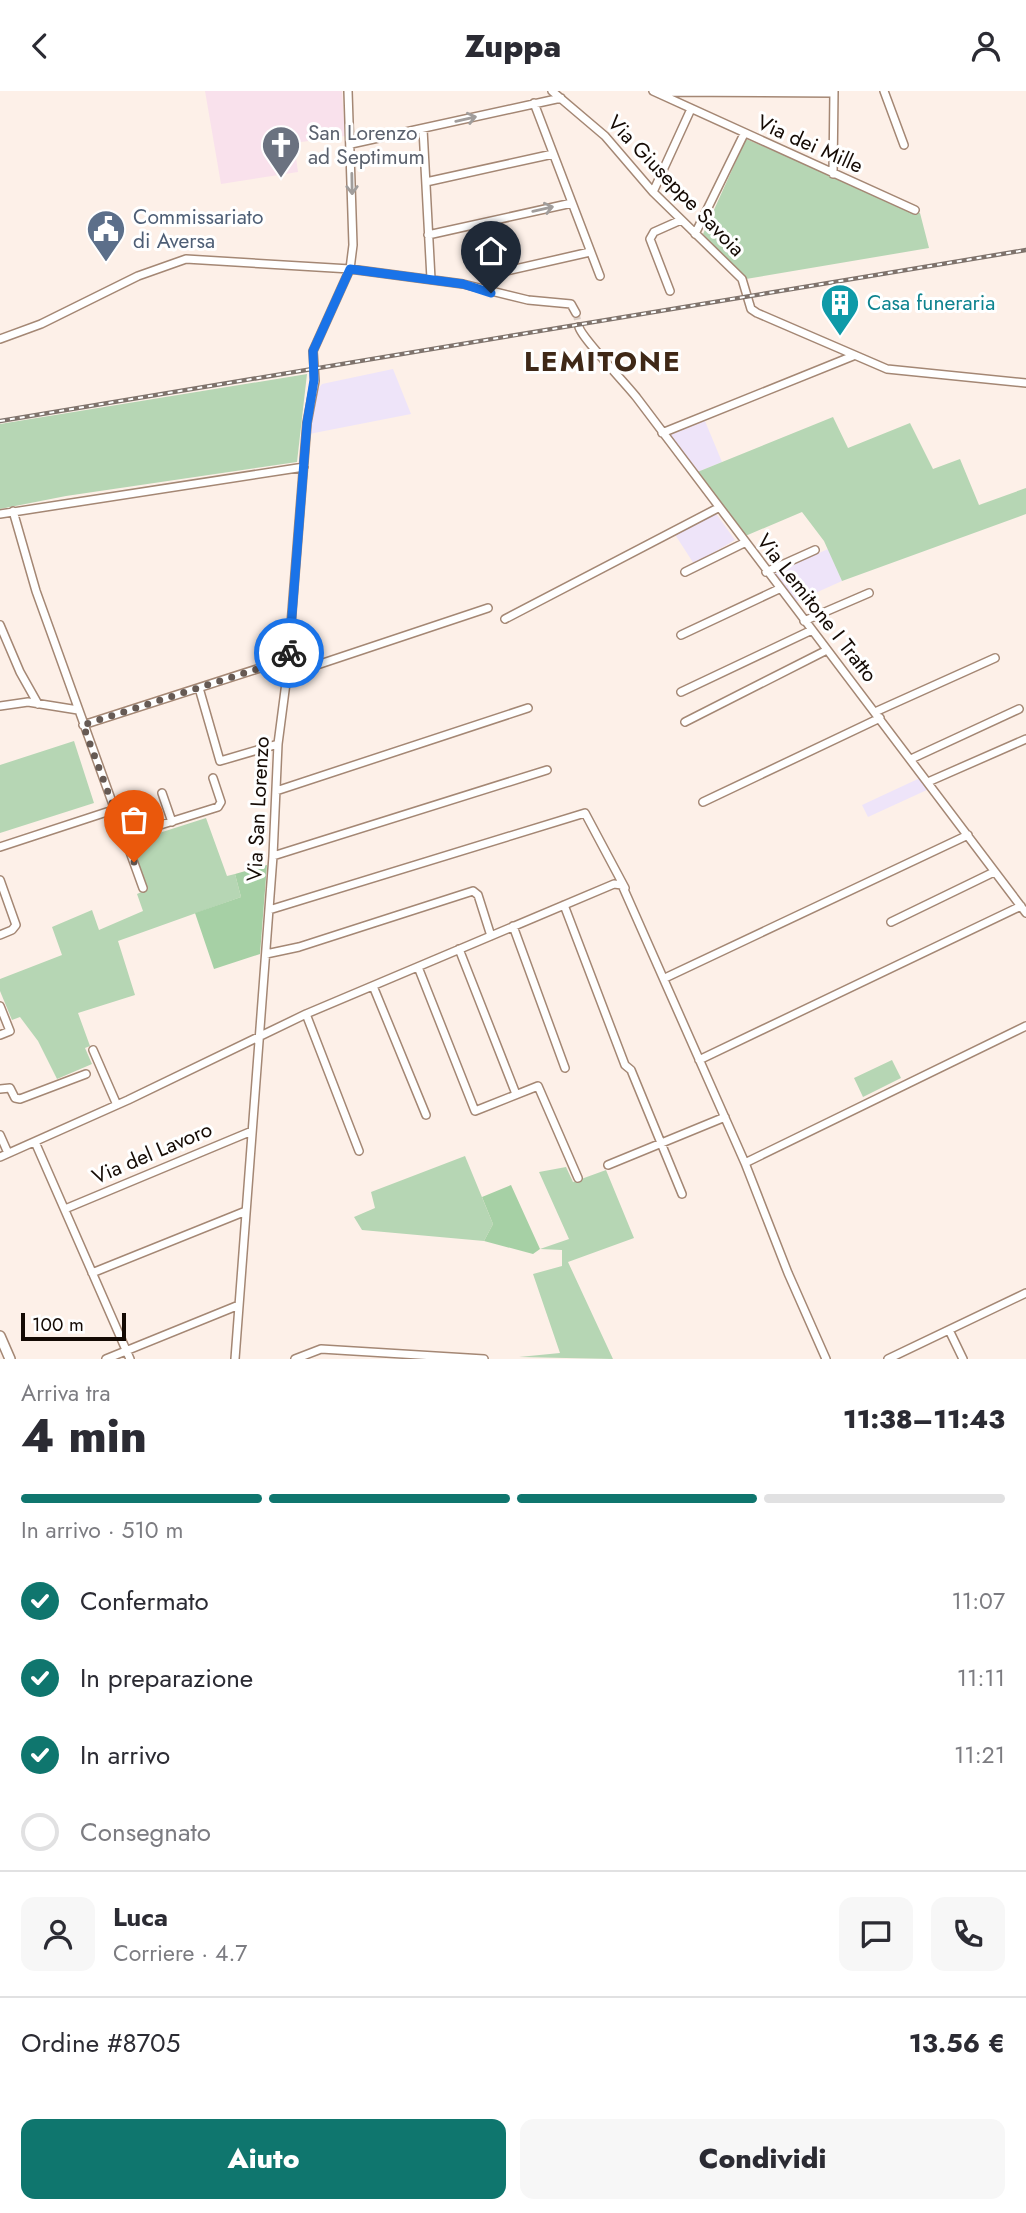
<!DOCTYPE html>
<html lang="it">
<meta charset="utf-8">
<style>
body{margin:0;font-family:Jost,sans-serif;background:#f7f7f7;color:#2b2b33;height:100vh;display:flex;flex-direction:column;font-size:26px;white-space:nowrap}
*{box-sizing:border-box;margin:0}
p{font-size:23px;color:#7c7c81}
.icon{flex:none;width:38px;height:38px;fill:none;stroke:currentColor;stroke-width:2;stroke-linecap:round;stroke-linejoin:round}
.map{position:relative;height:1268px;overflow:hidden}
.panel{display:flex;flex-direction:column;background:#fff;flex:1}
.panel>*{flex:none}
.scale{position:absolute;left:21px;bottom:18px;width:105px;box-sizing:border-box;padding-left:7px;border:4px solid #140a04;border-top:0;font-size:19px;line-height:24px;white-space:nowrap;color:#140a04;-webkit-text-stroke:5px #fff;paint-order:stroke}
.pin{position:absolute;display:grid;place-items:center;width:60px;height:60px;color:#fff;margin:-72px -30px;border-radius:50% 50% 50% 0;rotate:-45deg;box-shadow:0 0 7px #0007}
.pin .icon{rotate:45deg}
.courier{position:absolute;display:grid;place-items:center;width:70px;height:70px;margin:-35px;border:5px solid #1a73e8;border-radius:50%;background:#fff;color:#222;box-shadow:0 2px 9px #0007}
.head em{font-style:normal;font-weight:800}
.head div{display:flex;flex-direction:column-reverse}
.head{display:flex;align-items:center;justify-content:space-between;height:119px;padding:0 21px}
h1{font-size:46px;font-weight:800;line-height:52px}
.bar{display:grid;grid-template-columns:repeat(4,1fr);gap:10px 7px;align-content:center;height:84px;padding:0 21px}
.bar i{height:9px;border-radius:5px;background:#e1e1e2}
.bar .active{background:#0f766e}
.bar p{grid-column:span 4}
.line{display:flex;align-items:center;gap:18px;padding:0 21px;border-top:2px solid #e1e1e2}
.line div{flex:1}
.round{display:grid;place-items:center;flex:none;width:74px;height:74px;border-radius:14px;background:#f7f7f7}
ol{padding:0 21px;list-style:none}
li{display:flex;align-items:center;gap:21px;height:77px}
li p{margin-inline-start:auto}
li .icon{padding:7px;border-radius:50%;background:#0f766e;color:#fff;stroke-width:4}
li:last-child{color:#7c7c81}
li i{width:38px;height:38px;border:4px solid #e1e1e2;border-radius:50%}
.cta{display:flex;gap:14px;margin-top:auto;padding:14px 21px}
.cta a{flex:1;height:80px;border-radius:14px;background:#0f766e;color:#fff;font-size:28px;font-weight:800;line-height:80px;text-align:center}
.cta a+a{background:#f7f7f7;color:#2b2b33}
header{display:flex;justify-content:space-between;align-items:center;height:91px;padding:0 21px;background:#fff;font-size:32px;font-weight:800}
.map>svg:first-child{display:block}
.industrial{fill:#eee4f9}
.education{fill:#f9e1ec}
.green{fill:#b6d6b4}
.forest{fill:#a6d0a5}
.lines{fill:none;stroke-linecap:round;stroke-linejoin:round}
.minor-tunnel{stroke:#dacec6;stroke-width:7;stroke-dasharray:7 3.5;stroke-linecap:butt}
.minor-casing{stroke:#a48774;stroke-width:10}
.major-casing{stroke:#a48774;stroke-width:12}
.minor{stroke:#fff;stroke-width:7}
.major{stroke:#fff;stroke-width:9}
.rail-casing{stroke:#7f736c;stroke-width:4.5}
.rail{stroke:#fff;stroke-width:2;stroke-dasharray:5;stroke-linecap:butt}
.oneway{stroke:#a19d9b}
.done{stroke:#665a54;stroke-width:7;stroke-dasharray:0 12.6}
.route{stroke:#1a73e8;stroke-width:9}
.labels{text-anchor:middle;stroke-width:6;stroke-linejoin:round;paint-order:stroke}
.worship-label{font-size:21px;fill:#5b616d;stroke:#fff;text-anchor:start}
.street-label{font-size:21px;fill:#140a04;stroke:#fff}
.service-label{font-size:21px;fill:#4e5e75;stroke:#fff;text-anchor:start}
.culture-label{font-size:21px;fill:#0d838f;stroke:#fff;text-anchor:start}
.district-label{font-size:28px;font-weight:bold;letter-spacing:2px;fill:#3f2817;stroke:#fff}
</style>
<header><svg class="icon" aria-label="back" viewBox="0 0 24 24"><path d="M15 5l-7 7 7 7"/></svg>Zuppa<svg class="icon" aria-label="person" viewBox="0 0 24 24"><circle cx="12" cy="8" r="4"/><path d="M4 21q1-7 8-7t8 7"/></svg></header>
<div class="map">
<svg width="1026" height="1268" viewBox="0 0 1026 1268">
<rect width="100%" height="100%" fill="#fdf0e8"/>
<path class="industrial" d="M393,278L411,323L309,343L316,301L322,293Z
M705,330L722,371L695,382L668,345Z
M715,421L735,449L694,473L674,442Z
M828,458L842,490L793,512L771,483Z
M920,687L929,698L868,726L862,714Z"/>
<path class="education" d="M205,0H342L345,45L294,52L298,81L221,93Z"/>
<path class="green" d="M746,48L920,122L929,157L746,188L703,143Z
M307,283L297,371L66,405L0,418V333Z
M833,326L848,357L910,332L933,378L960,368L979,414L1026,397V423L842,490L824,450L802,421L743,446L695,382Z
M74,650L94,712L0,742V674Z
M206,727L227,785L235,783L241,806L118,850L135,904L78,922L90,955L85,957L92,973L57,988L38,950L20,926L12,929L0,900V888L62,864L52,836L92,819L99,839L143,820L137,803L148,798L131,751Z
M892,969L901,987L863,1006L854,987Z
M465,1065L493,1133L484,1150L362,1139L354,1126L375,1117L371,1101Z
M566,1076L573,1091L606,1079L634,1147L568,1171L613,1268L519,1266L560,1262L533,1183L562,1175V1159L540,1158L569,1148L539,1081Z"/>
<path class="forest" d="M267,774L260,863L214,878L195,822L241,806L235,783Z
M511,1094L540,1158L533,1163L484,1150L493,1133L482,1106Z"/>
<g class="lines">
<path class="minor-tunnel" d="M576,222L579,236"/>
<g class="minor-casing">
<path id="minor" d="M552,0L605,45L653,101L742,188L751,218L757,222L887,278L1026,292
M653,0L915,119
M884,0L904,54
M660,1L834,2
M534,12L600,185
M423,38L431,188
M351,53L561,7
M833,83L834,0
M426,91L553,63
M653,101L691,18
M695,143L744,43
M428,144L572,112
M502,181L590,161
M670,200L650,148L654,141L681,129
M579,236C581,246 627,294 637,307L1026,822
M0,248L41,233L138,185L186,168L350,178L463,193L528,209L571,213L576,222
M662,342L853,265
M13,420L36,500L143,797
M0,423L304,376
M685,481L744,452
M766,481L815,459
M505,528L718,417
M804,530L869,502
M0,534L20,581L38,613
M681,544L779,498
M287,584L488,517
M199,597L220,670L278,653
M681,601L812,539
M0,615L28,611L78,619
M875,621L995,567
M685,631L827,559
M83,634L288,568
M911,668L1019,618
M928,691L1026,648
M276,700L528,617
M162,702L172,731
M703,711L880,627
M125,745L218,716L221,711L213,687
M0,756L116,718
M273,765L547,679
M0,789L16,834L12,839L0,844
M564,814L625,974L631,979L682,1103
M269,819L585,722L625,797
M891,831L994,781
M513,835L565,977
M459,858L516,1003
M266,863L299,856L473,800L478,804L491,845
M418,876L475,1020L538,995L578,1087
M665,887L968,744
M373,895L426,1024
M0,915L10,940L0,944
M306,923L359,1060
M93,959L117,1014
M699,969L1021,815
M0,998L10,997L15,1007L20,1008L86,983
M0,1044L8,1062
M35,1051L130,1268
M0,1066L128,1009L306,923L614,793L622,794L745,1072L788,1182L826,1268
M745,1072L1026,935
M608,1074L725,1026
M65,1118L252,1040
M92,1182L246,1120
M949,1239L963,1268
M106,1268L239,1214
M235,1268L273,765L278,653L287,584L307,332L315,290L313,260L350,178L353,154L348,0
M295,1268L321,1258L484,1268
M888,1268L1026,1202"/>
</g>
<g class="major-casing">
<path id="major" d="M0,1245L10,1268"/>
</g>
<use href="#minor" class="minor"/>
<use href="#major" class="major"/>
<g class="rail-casing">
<path id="rail" d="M0,330L1026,159"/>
</g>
<use href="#rail" class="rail"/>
</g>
<defs><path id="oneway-shaft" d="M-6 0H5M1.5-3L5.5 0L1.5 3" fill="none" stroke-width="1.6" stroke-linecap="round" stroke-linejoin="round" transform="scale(1.75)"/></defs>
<g class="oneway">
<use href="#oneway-shaft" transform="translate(466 28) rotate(-13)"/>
<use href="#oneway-shaft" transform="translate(352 93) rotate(89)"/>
<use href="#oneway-shaft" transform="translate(543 118) rotate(-13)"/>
</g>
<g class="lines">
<path class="done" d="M134,771L83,634L288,568L289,562"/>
<path class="route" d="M289,562L307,332L314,289L313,260L350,178L463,193L491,202"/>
</g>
<defs>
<g id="church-pin" transform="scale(2.0125)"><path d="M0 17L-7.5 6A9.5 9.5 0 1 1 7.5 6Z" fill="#6b7280" stroke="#fff"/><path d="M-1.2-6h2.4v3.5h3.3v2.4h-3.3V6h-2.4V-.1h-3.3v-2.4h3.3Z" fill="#fff"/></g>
<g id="civic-pin" transform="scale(2.0125)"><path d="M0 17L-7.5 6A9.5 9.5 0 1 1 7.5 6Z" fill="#5c6f8a" stroke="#fff"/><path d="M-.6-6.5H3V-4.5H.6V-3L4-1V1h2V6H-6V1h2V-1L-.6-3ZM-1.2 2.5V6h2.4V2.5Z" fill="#fff"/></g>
<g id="building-pin" transform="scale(2.0125)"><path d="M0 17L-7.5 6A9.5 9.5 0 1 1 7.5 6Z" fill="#0f9aa8" stroke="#fff"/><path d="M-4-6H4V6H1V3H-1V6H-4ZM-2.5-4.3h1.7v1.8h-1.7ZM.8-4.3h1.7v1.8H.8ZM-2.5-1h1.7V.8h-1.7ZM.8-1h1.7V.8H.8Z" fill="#fff"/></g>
</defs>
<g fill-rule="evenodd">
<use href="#church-pin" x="281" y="54"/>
<use href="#civic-pin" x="106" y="138"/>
<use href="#building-pin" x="840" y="212"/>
</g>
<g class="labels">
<g class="worship-label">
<text x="308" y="49">San Lorenzo<tspan x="308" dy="24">ad Septimum</tspan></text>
</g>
<g class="street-label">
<text transform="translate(810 53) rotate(24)" y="7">Via dei Mille</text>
<text transform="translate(676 95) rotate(46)" y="7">Via Giuseppe Savoia</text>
<text transform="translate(817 517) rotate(52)" y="7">Via Lemitone I Tratto</text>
<text transform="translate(258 718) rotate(-87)" y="7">Via San Lorenzo</text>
<text transform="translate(152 1062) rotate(-23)" y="7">Via del Lavoro</text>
</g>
<g class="service-label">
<text x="133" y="133">Commissariato<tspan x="133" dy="24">di Aversa</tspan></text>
</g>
<g class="culture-label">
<text x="867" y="219">Casa funeraria</text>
</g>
<g class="district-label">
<text x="603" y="280">LEMITONE</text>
</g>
</g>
</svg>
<div class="scale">100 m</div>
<div class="pin" style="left:134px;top:771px;background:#ea580c"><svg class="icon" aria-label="bag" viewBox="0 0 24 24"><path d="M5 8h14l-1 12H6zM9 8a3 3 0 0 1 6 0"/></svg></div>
<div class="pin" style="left:491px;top:202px;background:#1f2937"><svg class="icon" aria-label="home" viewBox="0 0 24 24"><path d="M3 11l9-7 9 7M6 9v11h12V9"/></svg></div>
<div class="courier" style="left:289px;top:562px"><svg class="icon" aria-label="bike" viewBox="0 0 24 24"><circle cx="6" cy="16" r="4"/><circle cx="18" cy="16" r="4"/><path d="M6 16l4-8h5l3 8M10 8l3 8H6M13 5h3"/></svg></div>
</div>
<section class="panel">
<div class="head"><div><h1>4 min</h1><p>Arriva tra</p></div><em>11:38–11:43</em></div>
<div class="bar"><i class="active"></i><i class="active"></i><i class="active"></i><i></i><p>In arrivo · 510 m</p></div>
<ol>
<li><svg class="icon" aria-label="check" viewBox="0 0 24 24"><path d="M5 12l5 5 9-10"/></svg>Confermato<p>11:07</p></li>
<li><svg class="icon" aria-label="check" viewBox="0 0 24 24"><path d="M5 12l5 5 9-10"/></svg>In preparazione<p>11:11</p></li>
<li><svg class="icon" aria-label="check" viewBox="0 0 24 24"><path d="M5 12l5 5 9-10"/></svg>In arrivo<p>11:21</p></li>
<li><i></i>Consegnato</li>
</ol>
<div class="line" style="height:126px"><a class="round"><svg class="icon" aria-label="person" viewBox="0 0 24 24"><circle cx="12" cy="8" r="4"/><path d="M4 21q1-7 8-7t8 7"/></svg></a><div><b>Luca</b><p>Corriere · 4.7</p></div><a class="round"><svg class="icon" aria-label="chat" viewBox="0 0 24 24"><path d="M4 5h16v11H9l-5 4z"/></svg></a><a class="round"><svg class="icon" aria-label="phone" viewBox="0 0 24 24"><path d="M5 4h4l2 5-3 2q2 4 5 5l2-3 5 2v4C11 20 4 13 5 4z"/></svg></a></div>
<div class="line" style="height:91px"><div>Ordine #8705</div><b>13.56 €</b></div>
<div class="cta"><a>Aiuto</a><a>Condividi</a></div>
</section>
